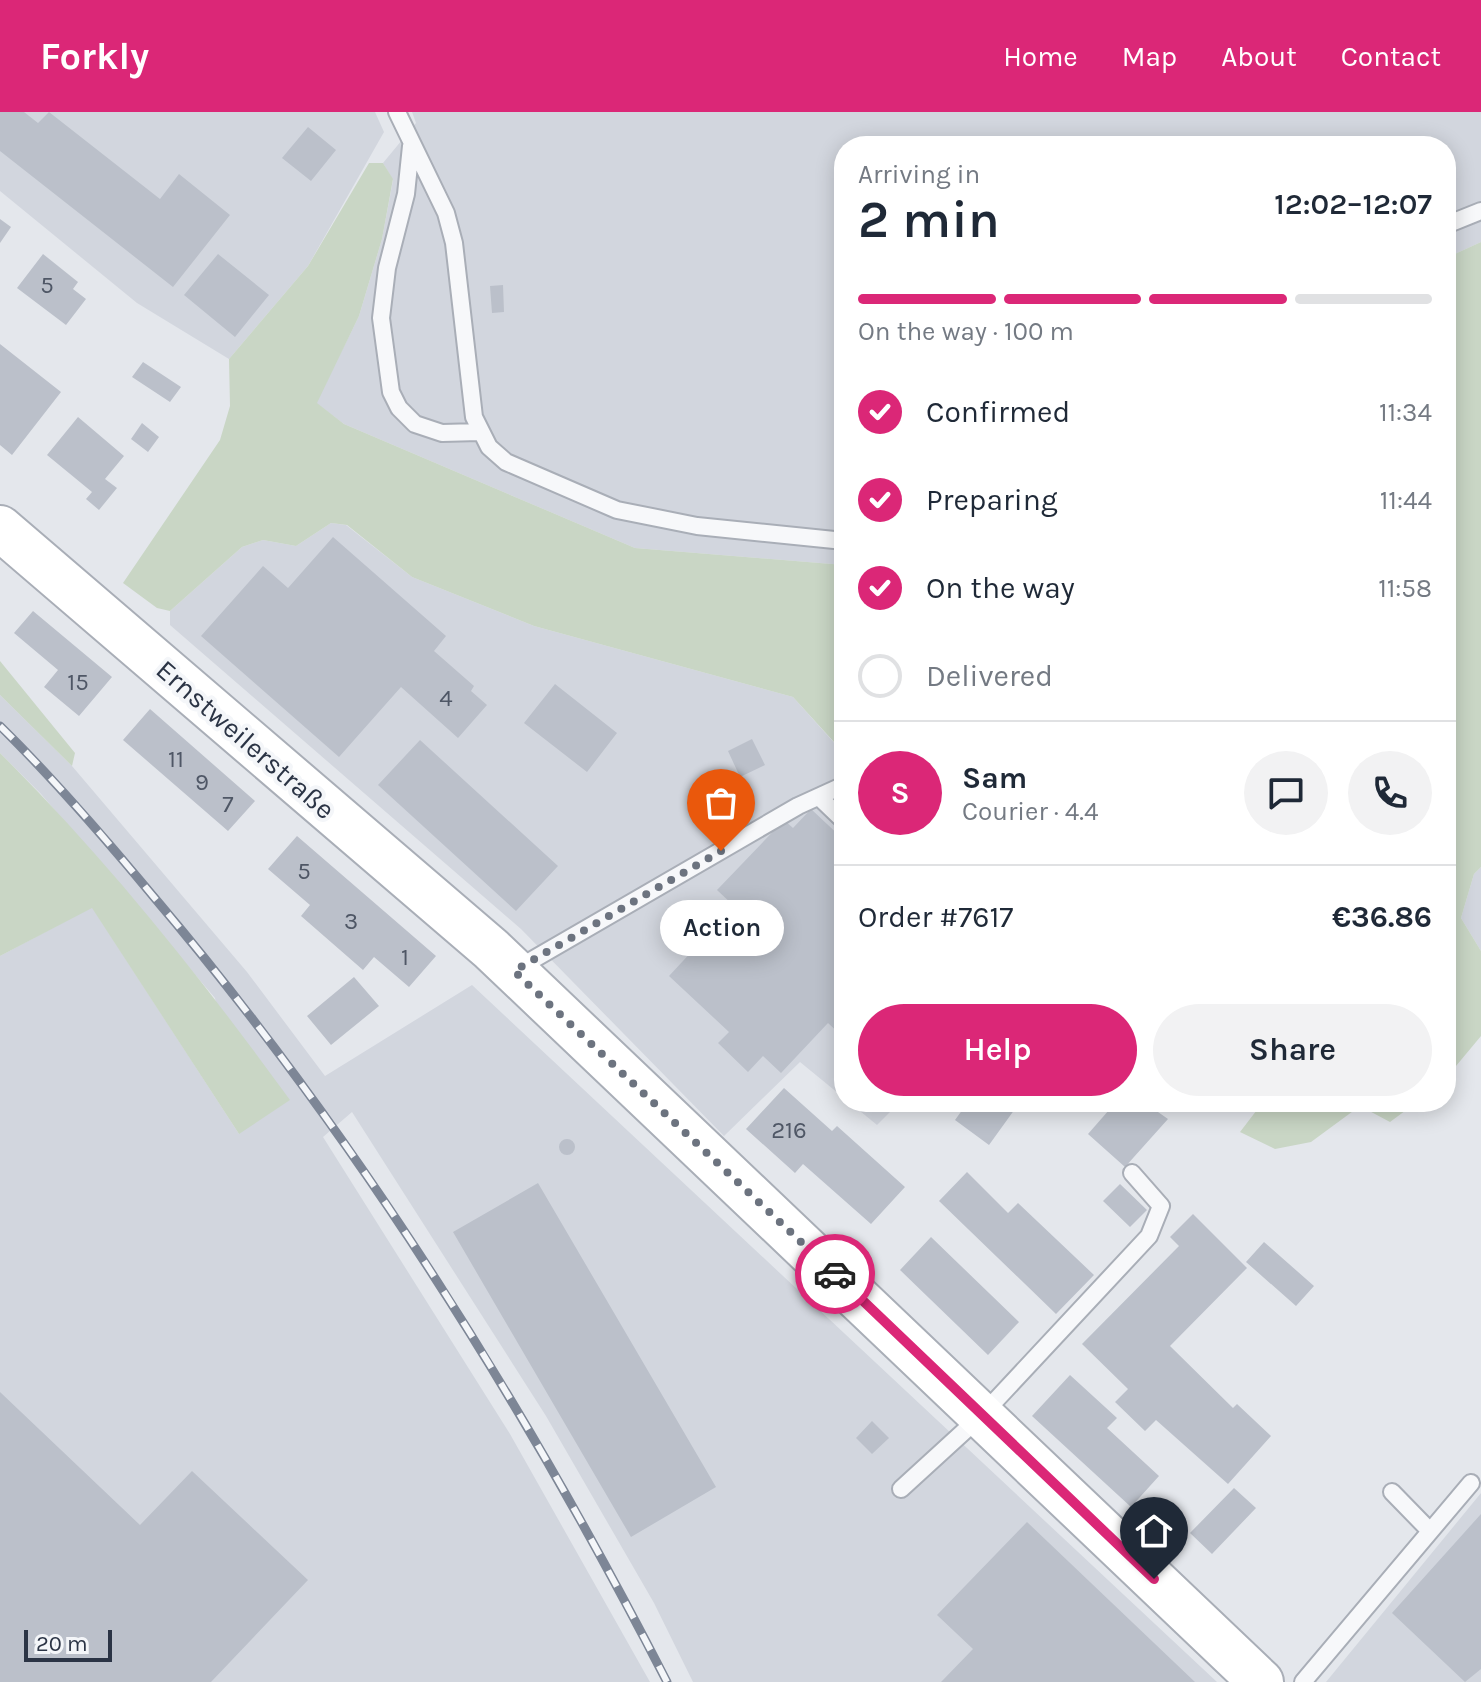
<!DOCTYPE html>
<meta charset="utf-8">
<style>
body{margin:0;font-family:Karla,sans-serif;background:#f2f2f3;color:#1f2937;height:100vh;display:flex;flex-direction:column;font-size:30px;white-space:nowrap}
*{box-sizing:border-box;margin:0}
p{font-size:26px;color:#747a83}
.icon{flex:none;width:44px;height:44px;fill:none;stroke:currentColor;stroke-width:2;stroke-linecap:round;stroke-linejoin:round}
.map{position:relative;flex:1;overflow:hidden}
.panel{position:absolute;left:834px;top:24px;width:622px;height:976px;display:flex;flex-direction:column;background:#fff;border-radius:32px;box-shadow:0 4px 20px #0003}
.panel>*{flex:none}
.scale{position:absolute;left:24px;bottom:20px;width:88px;box-sizing:border-box;padding-left:8px;border:4px solid #2b3445;border-top:0;font-size:22px;line-height:28px;white-space:nowrap;color:#2b3445;-webkit-text-stroke:6px #f4f6f9;paint-order:stroke}
.pin{position:absolute;display:grid;place-items:center;width:68px;height:68px;color:#fff;margin:-82px -34px;border-radius:50% 50% 50% 0;rotate:-45deg;box-shadow:0 0 8px #0007}
.pin .icon{rotate:45deg}
.courier{position:absolute;display:grid;place-items:center;width:80px;height:80px;margin:-40px;border:6px solid #db2777;border-radius:50%;background:#fff;color:#222;box-shadow:0 2px 10px #0007}
.bubble{position:absolute;height:56px;border-radius:28px;background:#fff;box-shadow:0 4px 20px #0003;font-size:26px;font-weight:600;line-height:56px;text-align:center}
.head em{font-style:normal;font-weight:600}
.head div{display:flex;flex-direction:column-reverse}
.head{display:flex;align-items:center;justify-content:space-between;height:136px;padding:0 24px}
h1{font-size:52px;font-weight:600;line-height:60px}
.bar{display:grid;grid-template-columns:repeat(4,1fr);gap:12px 8px;align-content:center;height:96px;padding:0 24px}
.bar i{height:10px;border-radius:6px;background:#e0e1e3}
.bar .on{background:#db2777}
.bar p{grid-column:span 4}
.line{display:flex;align-items:center;gap:20px;padding:0 24px;border-top:2px solid #e0e1e3}
.line div{flex:1}
.round{display:grid;place-items:center;flex:none;width:84px;height:84px;border-radius:42px;background:#f2f2f3}
ol{padding:0 24px;list-style:none}
li{display:flex;align-items:center;gap:24px;height:88px}
li p{margin-inline-start:auto}
li .icon{padding:8px;border-radius:50%;background:#db2777;color:#fff;stroke-width:4}
li:last-child{color:#747a83}
li i{width:44px;height:44px;border:4px solid #e0e1e3;border-radius:50%}
.cta{display:flex;gap:16px;margin-top:auto;padding:16px 24px}
.cta a{flex:1;height:92px;border-radius:48px;background:#db2777;color:#fff;font-size:32px;font-weight:600;line-height:92px;text-align:center}
.cta a+a{background:#f2f2f3;color:#1f2937}
header{display:flex;align-items:center;gap:48px;box-sizing:border-box;height:112px;padding:0 40px;background:#db2777;color:#fff}
header strong{font-size:38px}
nav{display:flex;gap:44px;margin-inline-start:auto;font-size:28px}
.map>svg:first-child{display:block}
.built{fill:#d2d6de}
.green{fill:#c9d6c5}
.building{fill:#bbc0ca}
.lines{fill:none;stroke-linecap:round;stroke-linejoin:round}
.lane-casing{stroke:#a9aeb7;stroke-width:20}
.secondary-casing{stroke:#a9aeb7;stroke-width:48}
.lane{stroke:#f7f8fa;stroke-width:16}
.secondary{stroke:#fff;stroke-width:44}
.rail-casing{stroke:#7d8696;stroke-width:9}
.rail{stroke:#f4f6f9;stroke-width:6;stroke-dasharray:18;stroke-linecap:butt}
.done{stroke:#6c737f;stroke-width:8;stroke-dasharray:0 14.4}
.route{stroke:#db2777;stroke-width:10}
.labels{text-anchor:middle;stroke-width:8;stroke-linejoin:round;paint-order:stroke}
.number-label{font-size:24px;fill:#4f5766}
.street-label{font-size:28px;fill:#2b3445;stroke:#f4f6f9}
</style>
<header>
<strong>Forkly</strong>
<nav><a>Home</a><a>Map</a><a>About</a><a>Contact</a></nav>
</header>
<div class="map">
<svg width="1481" height="1570" viewBox="0 0 1481 1570">
<rect width="100%" height="100%" fill="#e4e7ec"/>
<path class="built" d="M0,0H375L384,20L308,154L229,247L137,191L0,79Z
M412,0H1481V130L1446,146V34H844V453L635,436L344,312L316,291L359,204L382,127L393,68L383,51L416,11Z
M331,411L346,413L412,465L534,514L793,585L837,634L844,631V986L800,950L724,1024L521,817L170,513V499L242,435L263,428L296,434Z
M0,583L72,654L247,860L325,964L472,873L1217,1570H693L654,1491L546,1304L352,1000L323,1025L510,1322L650,1570H0V844L92,795L239,1022L215,886L41,682L0,641Z
M1481,755V839L1461,806L1474,762Z
M849,990H900L877,1013Z
M1481,1381V1570H1326L1390,1492Z"/>
<path class="green" d="M369,51H383L393,67L382,127L359,204L317,291L344,312L635,436L844,453V641L793,585L534,514L412,465L347,413L331,411L296,434L263,428L242,435L170,499L157,496L123,471L220,328L230,294L229,247L308,154Z
M1481,130V755L1474,762L1461,806L1481,839V924L1446,966V146Z
M0,549L75,641L72,654L0,583Z
M0,641C107,747 202,867 290,988L239,1022L92,796L0,844Z
M1263,990H1417L1390,1010L1360,994L1311,1030L1275,1037L1240,1020Z"/>
<path class="building" d="M0,0H24L38,11L49,0L160,87L179,62L230,103L173,175L0,39Z
M308,15L336,38L311,69L282,46Z
M0,107L11,115L0,131Z
M43,142L78,170L73,177L86,187L66,213L17,176Z
M218,142L269,183L235,225L184,183Z
M503,173L504,200L492,201L490,174Z
M0,232L61,280L12,343L0,333Z
M143,250L181,275L170,290L132,265Z
M78,305L124,344L105,367L117,376L99,398L86,387L92,380L47,343Z
M142,311L159,325L148,340L131,327Z
M333,425L446,524L434,539L474,574L471,579L487,593L458,626L401,575L339,645L201,524L263,454L288,476Z
M33,499L112,565L79,604L44,575L58,558L14,521Z
M555,572L617,621L587,660L524,611Z
M150,597L255,689L228,719L123,628Z
M752,627L765,653L740,665L728,639Z
M420,628L558,754L516,799L378,673Z
M811,697L844,728V926L828,911L781,961L763,944L748,960L718,931L729,920L669,864L734,794L717,778L784,708L793,716Z
M297,724L436,844L409,875L374,845L363,858L301,804L310,793L268,757Z
M354,865L379,894L331,933L307,904Z
M784,976L832,1019L837,1014L905,1075L871,1112L803,1052L795,1061L746,1017Z
M968,990H1020L989,1033L955,1008Z
M1116,990H1167L1158,1000L1168,1007L1125,1055L1088,1022Z
M559 1035a8 8 0 1 1 16 0a8 8 0 1 1-16 0Z
M967,1060L1008,1101L1018,1091L1094,1163L1056,1202L939,1089Z
M538,1071L716,1375L631,1425L453,1120Z
M1120,1072L1147,1098L1130,1115L1103,1089Z
M1193,1102L1247,1156L1170,1234L1233,1296L1237,1292L1271,1324L1228,1372L1156,1308L1145,1319L1115,1290L1128,1277L1082,1232L1179,1134L1170,1125Z
M931,1125L1019,1210L988,1243L900,1158Z
M1264,1130L1314,1174L1296,1194L1246,1150Z
M1070,1263L1117,1306L1107,1316L1159,1364L1131,1395L1032,1304Z
M0,1280L140,1413L192,1359L308,1468L211,1570H0Z
M872,1309L889,1326L872,1342L856,1326Z
M1234,1376L1256,1396L1212,1442L1190,1421Z
M1481,1402V1557L1465,1570L1392,1501Z
M1027,1410L1195,1570H941L973,1537L937,1503Z"/>
<g class="lines">
<g class="lane-casing">
<path id="lane" d="M397,0L446,101L454,131L474,305L489,335L506,350L617,398L697,414L844,429
M411,34L406,82L387,156L381,206L391,280L399,296L415,312L442,321L479,320
M1446,113L1481,99
M819,685L844,709
M515,858L798,694L844,673
M901,1377L982,1303L1149,1124L1161,1094L1132,1061
M1392,1380L1430,1419
M1303,1570L1471,1371"/>
</g>
<g class="secondary-casing">
<path id="secondary" d="M0,416L491,837L1261,1570"/>
</g>
<use href="#lane" class="lane"/>
<use href="#secondary" class="secondary"/>
<g class="rail-casing">
<path id="rail" d="M0,614C55,668 104,725 153,784C356,1023 524,1291 667,1570"/>
</g>
<use href="#rail" class="rail"/>
</g>
<g class="lines">
<path class="done" d="M721,739L514,859L835,1162"/>
<path class="route" d="M835,1162L1154,1467"/>
</g>
<g class="labels">
<g class="number-label">
<text x="47" y="181">5</text>
<text x="78" y="578">15</text>
<text x="446" y="594">4</text>
<text x="176" y="655">11</text>
<text x="202" y="678">9</text>
<text x="228" y="700">7</text>
<text x="304" y="767">5</text>
<text x="351" y="817">3</text>
<text x="405" y="853">1</text>
<text x="789" y="1026">216</text>
</g>
<g class="street-label">
<text transform="translate(246 627) rotate(41)" y="10">Ernstweilerstraße</text>
</g>
</g>
</svg>
<div class="scale">20 m</div>
<div class="pin" style="left:721px;top:739px;background:#ea580c"><svg class="icon" aria-label="bag" viewBox="0 0 24 24"><path d="M5 8h14l-1 12H6zM9 8a3 3 0 0 1 6 0"/></svg></div>
<div class="pin" style="left:1154px;top:1467px;background:#1f2937"><svg class="icon" aria-label="home" viewBox="0 0 24 24"><path d="M3 11l9-7 9 7M6 9v11h12V9"/></svg></div>
<div class="courier" style="left:835px;top:1162px"><svg class="icon" aria-label="car" viewBox="0 0 24 24"><path d="M5 17H2v-5l4-1 3-4h7l3 4 3 1v5h-3M9 17h6M6 11h13"/><circle cx="7" cy="17" r="2"/><circle cx="17" cy="17" r="2"/></svg></div>
<div class="bubble" style="left:660px;top:788px;width:124px">Action</div>
<section class="panel">
<div class="head"><div><h1>2 min</h1><p>Arriving in</p></div><em>12:02–12:07</em></div>
<div class="bar"><i class="on"></i><i class="on"></i><i class="on"></i><i></i><p>On the way · 100 m</p></div>
<ol>
<li><svg class="icon" aria-label="check" viewBox="0 0 24 24"><path d="M5 12l5 5 9-10"/></svg>Confirmed<p>11:34</p></li>
<li><svg class="icon" aria-label="check" viewBox="0 0 24 24"><path d="M5 12l5 5 9-10"/></svg>Preparing<p>11:44</p></li>
<li><svg class="icon" aria-label="check" viewBox="0 0 24 24"><path d="M5 12l5 5 9-10"/></svg>On the way<p>11:58</p></li>
<li><i></i>Delivered</li>
</ol>
<div class="line" style="height:144px"><b class="round" style="background:#db2777;color:#fff">S</b><div><b>Sam</b><p>Courier · 4.4</p></div><a class="round"><svg class="icon" aria-label="chat" viewBox="0 0 24 24"><path d="M4 5h16v11H9l-5 4z"/></svg></a><a class="round"><svg class="icon" aria-label="phone" viewBox="0 0 24 24"><path d="M5 4h4l2 5-3 2q2 4 5 5l2-3 5 2v4C11 20 4 13 5 4z"/></svg></a></div>
<div class="line" style="height:104px"><div>Order #7617</div><b>€36.86</b></div>
<div class="cta"><a>Help</a><a>Share</a></div>
</section>
</div>
